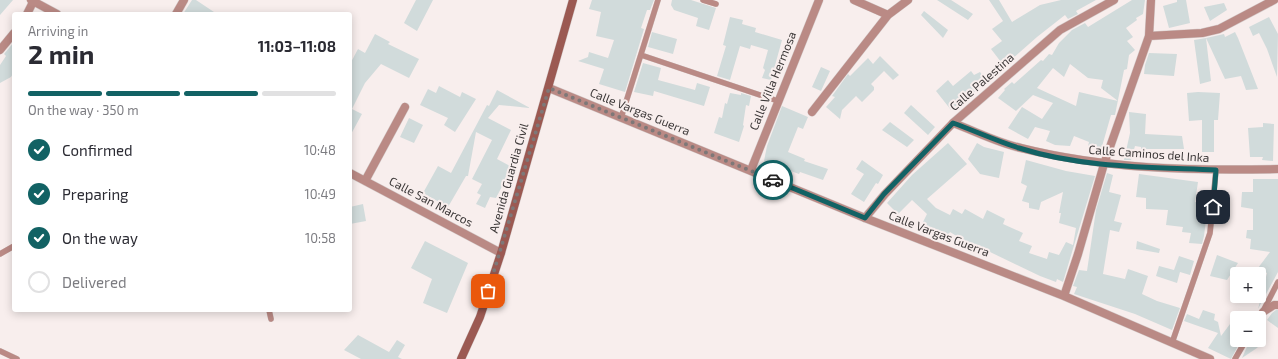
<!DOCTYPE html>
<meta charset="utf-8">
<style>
body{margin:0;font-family:"Exo 2",sans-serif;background:#f2f2f3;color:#2b2b33;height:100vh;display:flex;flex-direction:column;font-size:15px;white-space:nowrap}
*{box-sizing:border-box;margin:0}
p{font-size:13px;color:#7c7c81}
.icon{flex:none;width:22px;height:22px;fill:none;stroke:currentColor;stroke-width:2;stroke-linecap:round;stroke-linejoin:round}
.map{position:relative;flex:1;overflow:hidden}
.sheet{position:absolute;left:12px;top:12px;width:340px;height:300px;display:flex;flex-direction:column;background:#fff;border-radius:4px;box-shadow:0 2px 10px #0003}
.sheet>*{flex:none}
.fabs{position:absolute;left:1230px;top:267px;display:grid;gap:8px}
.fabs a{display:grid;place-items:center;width:36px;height:36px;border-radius:4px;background:#fff;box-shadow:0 2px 10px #0003;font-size:20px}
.pin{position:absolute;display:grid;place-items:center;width:34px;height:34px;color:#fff;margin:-17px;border-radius:8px;box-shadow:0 2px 6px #0006}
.courier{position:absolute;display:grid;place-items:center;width:40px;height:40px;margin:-20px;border:3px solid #126264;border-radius:50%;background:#fff;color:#222;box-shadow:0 1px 5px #0007}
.summary em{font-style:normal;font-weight:700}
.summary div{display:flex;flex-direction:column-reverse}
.summary{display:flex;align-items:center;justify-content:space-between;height:68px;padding:0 16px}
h1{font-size:26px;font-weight:700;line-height:30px}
.bar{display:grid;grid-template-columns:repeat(4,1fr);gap:6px 4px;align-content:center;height:48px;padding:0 16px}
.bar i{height:5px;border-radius:3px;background:#e1e1e2}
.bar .on{background:#126264}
.bar p{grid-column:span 4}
ol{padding:0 16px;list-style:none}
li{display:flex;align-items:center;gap:12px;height:44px}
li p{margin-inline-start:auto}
li .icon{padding:4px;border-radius:50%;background:#126264;color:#fff;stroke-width:4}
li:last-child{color:#7c7c81}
li i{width:22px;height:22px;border:2px solid #e1e1e2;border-radius:50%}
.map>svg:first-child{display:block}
.building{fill:#d1dbdb;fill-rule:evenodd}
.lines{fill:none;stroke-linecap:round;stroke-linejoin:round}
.service-casing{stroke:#d3cac9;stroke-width:6}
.minor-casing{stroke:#d3cac9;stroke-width:9}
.tertiary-casing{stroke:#d3cac9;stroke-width:9}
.secondary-casing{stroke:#d3cac9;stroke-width:9}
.service{stroke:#ba8a85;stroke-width:5.5}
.minor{stroke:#ba8a85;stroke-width:8}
.tertiary{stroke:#ba8a85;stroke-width:8}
.secondary{stroke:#9b5952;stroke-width:8}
.done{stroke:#7e7878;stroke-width:4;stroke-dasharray:0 7.2}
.route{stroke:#126264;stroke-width:5}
.labels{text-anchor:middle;stroke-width:4;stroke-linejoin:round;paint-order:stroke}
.street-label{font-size:12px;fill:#3d3939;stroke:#f8eeed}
</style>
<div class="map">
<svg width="1278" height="359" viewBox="0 0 1278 359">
<rect width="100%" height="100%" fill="#f8eeed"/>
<path class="building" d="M0,0H13L0,15Z
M192,0H196L217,14H183Z
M416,0H433L417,31L404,23Z
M592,0H654L650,10H647L641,28L644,29L625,92L599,84L604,69L578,61L588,57L589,52L608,58L614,40L596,36L601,12L589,9Z
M672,0H691L716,8L709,30L696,26L698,18L674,10L671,5Z
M937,0H951L973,14L968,20Z
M989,0H999L1012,22L1040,5L1061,0H1096L1076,11L1078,14L1068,19L1065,15L1037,37L1004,66L991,49L1002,41L992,29L1003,21Z
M1132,0H1145L1143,14L1136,18L1137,20L1126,28L1133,37L1127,41L1135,50L1129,55L1127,69L1124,70L1115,115H1111L1101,150L1088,146L1089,142L1074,136L1070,146L1055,145L1046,141L1050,131L1035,127L1028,139L1008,128L1022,107L1042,119L1053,103L1033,95L1016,111L998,98L1005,90L1004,89L1012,82L1014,84L1041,60L1043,61L1049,54L1052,55L1059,43L1072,30L1085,23L1088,27ZM1070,64L1088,78L1103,80L1101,88L1118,101L1079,92L1076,106L1037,88L1053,68L1064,77Z
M1177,0H1186L1190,23L1169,28L1163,6L1177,2Z
M1224,3L1227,10L1210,21L1204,7Z
M924,11L948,30L943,38L921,15Z
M730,17L743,20L742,24L756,28L755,32L782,40L771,80L762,78L765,70L763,68L768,50L751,45L750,49L740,46L730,80L717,76L726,46L723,45Z
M1269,17L1278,34L1277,77L1267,49L1259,33L1253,36L1249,27Z
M652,32L677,39L673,54L648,47Z
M1235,32L1238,38L1258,89L1246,90L1241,76L1225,79L1206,38L1224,34L1225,37Z
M375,34L390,42L388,44L419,59L409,78L381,64L365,83L352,109L362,114L350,136V64L358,49L365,53Z
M1206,38L1211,81L1200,84L1194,40Z
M14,42V72L11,77L0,83V65L6,56L4,54Z
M1149,53L1177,54L1174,76L1144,74L1145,65Z
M880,56L899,75L893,80L884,71L871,84L874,87V90L862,102L856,96L842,110L840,119L826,107L835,97L832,96L848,74L850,76L868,58L873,64Z
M643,63L661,68L658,80L695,90L697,83L710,87L704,106L654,91L653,96L634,92Z
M821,67L830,71L821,91L812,87Z
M971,71L974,75L980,72L987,81L966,99L965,98L951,110L936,91L948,80L953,86Z
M439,86L460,97L462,92L476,99L455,132L444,125L448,118L420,105L428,89L436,93Z
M497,90L530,108L499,105L488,118L511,130L497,159L512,167L496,198L490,197L485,208L476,204L481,195L477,193L482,184L472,179L492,140L476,132L468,176H466L448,207L423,193L438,166L451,173L487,105L489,106Z
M1198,92L1220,93L1218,120H1214V152H1202V120L1189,121L1187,93Z
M730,93L741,95V93L751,96L749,106L746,105L743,125L744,126L739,142L714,133L719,117L722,118L725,103L727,104Z
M911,105L935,127L928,135L904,113Z
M782,106L808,117L803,129L798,127L788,152L805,159L804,161L828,169L823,180L800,172L799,174L764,161L767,146Z
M1129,112L1146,114L1145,134L1182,136L1184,149H1141V147L1135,146L1131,160H1124L1130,133Z
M409,118L423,125L414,143L400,137Z
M890,122L914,140L907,147L882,130Z
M1263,123L1274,124L1273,161L1262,160L1263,157H1250L1248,128L1263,127Z
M948,143L967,164L927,199L936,208L950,215L953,209L962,214L965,209L983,219L987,210L1005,219L1003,224L1023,233L1019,241L1032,246L1029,253L1047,259L1049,252L1059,255L1066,242L1073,245L1076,228L1059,223L1061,213H1059L1063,192L1041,202L1039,210L1029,208V203L1022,201L1027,186L1021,183L1026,160L1066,171L1095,176L1063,282L1057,279L1056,282L1040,276L990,252L987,258L969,249L971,245L950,232L947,237L938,233L936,236L927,232L928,229L921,226L927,214L912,200L898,214L887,203L912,175Z
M977,143L984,147L1004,152L999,178L980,174L968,159Z
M862,160L883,175L878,184L876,183L864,202L851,194L864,174L856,169Z
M1107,173L1113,175L1109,192L1121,195L1114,221L1122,223L1119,232L1110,230L1103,274L1125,279L1128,269L1148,276L1142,294L1157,301L1180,308L1172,330L1135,314L1074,294L1077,287L1073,286L1079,270L1087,271L1096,210Z
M1139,174L1198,182L1195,202L1208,204L1204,236L1202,244L1189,243L1191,233L1182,232L1183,227L1166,225L1168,210L1146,209V198L1136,197Z
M1253,179H1278V272L1258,309L1267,273L1258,268L1270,252L1250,249L1251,239L1246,238L1247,230H1253V209L1241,207L1242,192H1253Z
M363,204L366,221L350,224V207Z
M425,241L468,263L447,313L423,303L432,279L411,268Z
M1137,241L1160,249L1159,253L1136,249Z
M1217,255L1238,263L1227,280L1210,276Z
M1179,256L1194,261L1190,275L1180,272L1177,283L1156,276L1159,266L1174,270Z
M1203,310L1215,314L1214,320L1218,322L1221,336L1230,324L1237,327V340H1241L1231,359L1208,348L1218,333L1184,321L1187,314L1199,319Z
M1276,310H1278V328L1267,320L1272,313Z
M358,335L389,352L397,340L405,345L398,357L402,359H361L344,350Z
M1250,340H1265L1257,348L1242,358Z"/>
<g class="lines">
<g class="service-casing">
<path id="service" d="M703,0L716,4
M641,55L778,101
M621,118L658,0
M0,254L14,246
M269,310L271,319
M1259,319L1278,282
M1172,343L1210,233L1216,170
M0,351L17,359
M1235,359L1246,340"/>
</g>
<g class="minor-casing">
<path id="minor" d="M31,0L57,14
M854,0L888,15
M27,14L34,0
M176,14L184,0
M1149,36L1202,33L1219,29L1274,0
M0,50L14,33
M812,112L888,15L908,0
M953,123L1060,30L1114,0
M751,170L819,0
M350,173L501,253
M365,181L405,107
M865,218L1064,296L1210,359
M1064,296L1078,254L1104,164L1149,36L1151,0
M1263,312L1274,305H1278"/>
</g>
<g class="tertiary-casing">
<path id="tertiary" d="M549,88L865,218L885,194L953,123C975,131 998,143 1021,148C1105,169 1192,171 1278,169"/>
</g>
<g class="secondary-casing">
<path id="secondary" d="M461,359L480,317L501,253L573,0"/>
</g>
<use href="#service" class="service"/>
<use href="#minor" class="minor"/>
<use href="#tertiary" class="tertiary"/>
<use href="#secondary" class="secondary"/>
</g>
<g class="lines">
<path class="done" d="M488,291L549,88L773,180"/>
<path class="route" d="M773,180L865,218L884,194L953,123C975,131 997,141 1019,148C1082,168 1151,167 1216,170L1213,207"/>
</g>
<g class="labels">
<g class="street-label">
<text transform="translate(773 81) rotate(-68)" y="4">Calle Villa Hermosa</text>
<text transform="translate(982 82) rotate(-41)" y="4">Calle Palestina</text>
<text transform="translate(640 112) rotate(22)" y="4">Calle Vargas Guerra</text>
<text transform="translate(1149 154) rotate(4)" y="4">Calle Caminos del Inka</text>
<text transform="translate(509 178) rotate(-74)" y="4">Avenida Guardia Civil</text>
<text transform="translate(431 202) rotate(28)" y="4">Calle San Marcos</text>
<text transform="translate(939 234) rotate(21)" y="4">Calle Vargas Guerra</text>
</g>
</g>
</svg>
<div class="fabs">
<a>+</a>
<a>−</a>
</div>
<div class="pin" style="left:488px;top:291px;background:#ea580c"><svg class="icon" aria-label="bag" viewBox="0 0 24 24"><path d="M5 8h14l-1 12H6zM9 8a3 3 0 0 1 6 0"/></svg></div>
<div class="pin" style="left:1213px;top:207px;background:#1f2937"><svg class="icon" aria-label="home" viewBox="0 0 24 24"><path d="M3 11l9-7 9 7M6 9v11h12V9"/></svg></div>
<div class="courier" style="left:773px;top:180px"><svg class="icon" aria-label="car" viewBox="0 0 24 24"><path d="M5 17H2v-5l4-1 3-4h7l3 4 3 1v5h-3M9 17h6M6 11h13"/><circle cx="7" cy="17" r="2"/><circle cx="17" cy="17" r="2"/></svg></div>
<section class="sheet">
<div class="summary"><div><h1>2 min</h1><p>Arriving in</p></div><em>11:03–11:08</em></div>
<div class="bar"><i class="on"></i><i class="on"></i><i class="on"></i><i></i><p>On the way · 350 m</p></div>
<ol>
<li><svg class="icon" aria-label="check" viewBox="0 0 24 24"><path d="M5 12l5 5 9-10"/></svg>Confirmed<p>10:48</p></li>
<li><svg class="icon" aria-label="check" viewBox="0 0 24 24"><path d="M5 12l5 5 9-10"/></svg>Preparing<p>10:49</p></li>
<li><svg class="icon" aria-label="check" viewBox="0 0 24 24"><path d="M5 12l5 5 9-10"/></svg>On the way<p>10:58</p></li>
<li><i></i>Delivered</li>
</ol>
</section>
</div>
